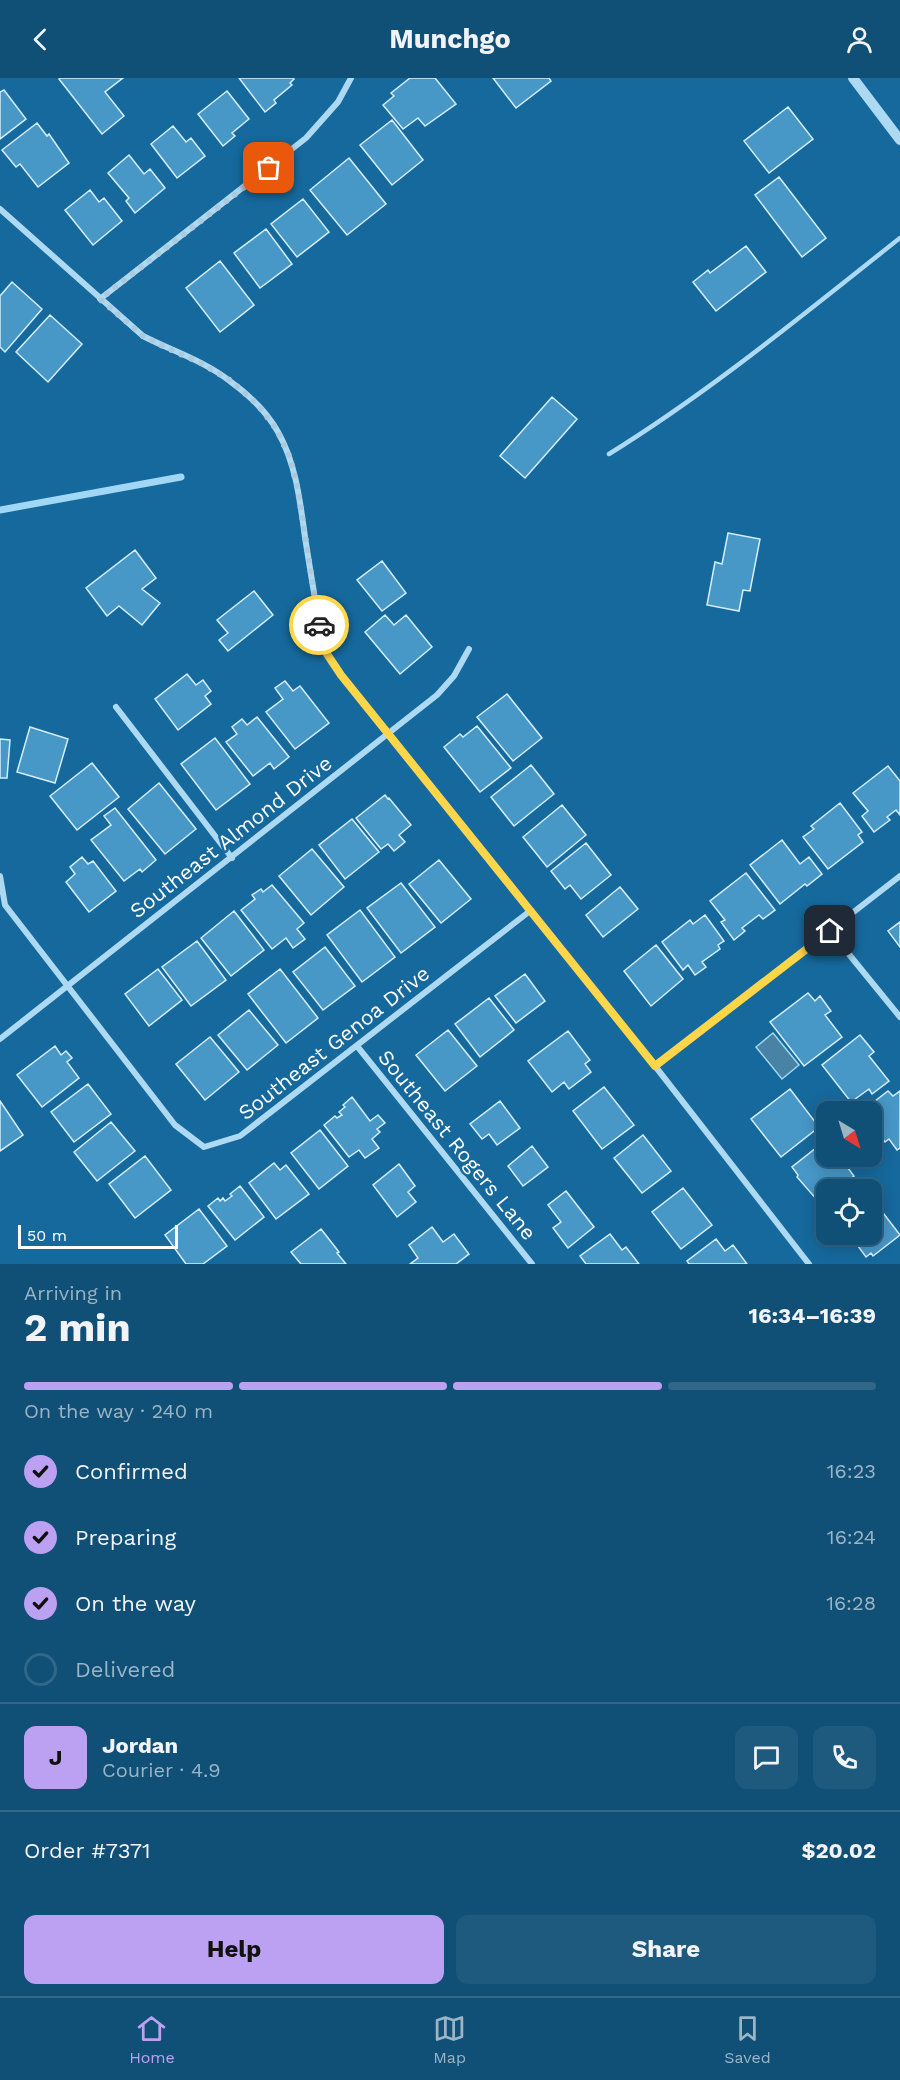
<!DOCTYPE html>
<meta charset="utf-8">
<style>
body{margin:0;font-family:"Work Sans",sans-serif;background:#1e597e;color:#f1f3f6;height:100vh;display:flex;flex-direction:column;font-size:22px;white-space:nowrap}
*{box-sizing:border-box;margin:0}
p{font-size:20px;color:#9cb5c5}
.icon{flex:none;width:33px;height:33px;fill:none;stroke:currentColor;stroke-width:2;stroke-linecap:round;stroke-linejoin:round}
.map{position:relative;height:1186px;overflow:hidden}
.panel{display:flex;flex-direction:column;background:#104f76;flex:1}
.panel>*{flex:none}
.needle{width:39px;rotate:142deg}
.tools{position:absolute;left:816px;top:1023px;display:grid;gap:12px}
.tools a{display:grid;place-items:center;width:66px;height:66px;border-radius:12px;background:#104f76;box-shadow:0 3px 15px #0003,0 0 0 2px #306688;font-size:30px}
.scale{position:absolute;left:18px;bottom:15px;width:160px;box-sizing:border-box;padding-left:6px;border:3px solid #fff;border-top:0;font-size:16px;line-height:21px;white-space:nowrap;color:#fff;-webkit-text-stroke:4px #16699d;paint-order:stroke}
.pin{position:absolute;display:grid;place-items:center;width:51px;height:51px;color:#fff;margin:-26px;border-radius:12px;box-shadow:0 3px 9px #0006}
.courier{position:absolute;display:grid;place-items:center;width:60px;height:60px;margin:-30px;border:4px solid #ffd54a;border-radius:50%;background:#fff;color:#222;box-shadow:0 2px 8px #0007}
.headline em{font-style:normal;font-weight:700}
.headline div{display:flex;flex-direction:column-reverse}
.headline{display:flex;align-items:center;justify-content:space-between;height:102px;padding:0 24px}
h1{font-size:39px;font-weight:700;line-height:45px}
.bar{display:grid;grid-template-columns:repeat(4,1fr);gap:9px 6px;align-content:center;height:72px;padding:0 24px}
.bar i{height:8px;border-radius:4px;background:#306688}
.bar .current{background:#bca0f2}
.bar p{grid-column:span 4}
.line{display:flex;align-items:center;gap:15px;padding:0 24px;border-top:2px solid #306688}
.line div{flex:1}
.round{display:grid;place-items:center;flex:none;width:63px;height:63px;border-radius:12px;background:#1e597e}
ol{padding:0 24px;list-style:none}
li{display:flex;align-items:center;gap:18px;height:66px}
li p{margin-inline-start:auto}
li .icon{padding:6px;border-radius:50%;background:#bca0f2;color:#111;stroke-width:4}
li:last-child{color:#9cb5c5}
li i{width:33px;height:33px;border:3px solid #306688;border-radius:50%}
.cta{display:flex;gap:12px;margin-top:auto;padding:12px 24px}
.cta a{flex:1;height:69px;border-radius:12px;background:#bca0f2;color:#111;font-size:24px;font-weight:700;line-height:69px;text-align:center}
.cta a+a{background:#1e597e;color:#f1f3f6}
header{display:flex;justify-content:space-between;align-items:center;height:78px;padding:0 24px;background:#104f76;font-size:27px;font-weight:700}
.tab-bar{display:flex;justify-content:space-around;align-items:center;height:84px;border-top:2px solid #306688;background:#104f76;font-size:16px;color:#9cb5c5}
.tab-bar a{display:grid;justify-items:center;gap:3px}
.tab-bar .current{color:#bca0f2}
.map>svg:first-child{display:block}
.water{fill:#4882a5;stroke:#a0d7f5;stroke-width:1.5}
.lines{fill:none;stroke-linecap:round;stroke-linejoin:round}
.stream{stroke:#a0d7f5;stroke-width:7}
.building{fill:#4797c7;stroke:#d5eefd;stroke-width:1.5}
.service{stroke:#add9f3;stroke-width:4.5}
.minor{stroke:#add9f3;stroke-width:6}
.tertiary{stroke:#add9f3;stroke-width:10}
.done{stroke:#adcadd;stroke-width:6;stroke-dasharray:0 10.8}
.route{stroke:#ffd54a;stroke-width:8}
.labels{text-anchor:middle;stroke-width:5;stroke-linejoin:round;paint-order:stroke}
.street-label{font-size:21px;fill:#fff;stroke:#16699d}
</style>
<header><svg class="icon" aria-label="back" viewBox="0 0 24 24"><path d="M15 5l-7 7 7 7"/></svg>Munchgo<svg class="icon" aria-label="person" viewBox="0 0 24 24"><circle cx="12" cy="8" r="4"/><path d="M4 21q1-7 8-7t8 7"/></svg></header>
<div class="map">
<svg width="900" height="1186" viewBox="0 0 900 1186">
<rect width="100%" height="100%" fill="#16699d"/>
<path class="water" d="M773,955L799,987L782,1001L756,969Z"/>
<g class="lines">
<path class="stream" d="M0,432L181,399"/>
</g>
<path class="building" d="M60,0H123L105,14L124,38L102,56L59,1Z
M239,0H293L294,1L290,5L292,7L274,22L276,25L265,34Z
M410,0H435L456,26L425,48L418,40L403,51L383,27L394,18L391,15Z
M493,0H549L551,3L516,30Z
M4,12L26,41L0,61V14Z
M227,13L249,41L232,55L235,58L223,68L198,36Z
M788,29L813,61L769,95L744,63Z
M392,42L423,82L392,107L360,67Z
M37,45L47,58L49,56L69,85L38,109L20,86L16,89L2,72Z
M173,48L186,64L191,60L205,78L177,100L151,66Z
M129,77L144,96L150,91L165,110L135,135L126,123L129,120L108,95Z
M349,80L386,126L347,157L310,112Z
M779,99L826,160L802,179L755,117Z
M90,112L99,124L104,120L122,143L93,167L65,132Z
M303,121L329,154L297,179L271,146Z
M266,151L292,186L260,210L234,175Z
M746,168L766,194L716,233L693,204L708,192L710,195Z
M220,183L254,227L220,254L186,210Z
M12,204L42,231L5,274L0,269V218Z
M50,237L82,266L48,304L16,274Z
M552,319L577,341L525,400L500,378Z
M728,455L760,461L750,513L743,512L739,533L707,527L715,484L722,486Z
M135,472L156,500L142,511L160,525L142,547L119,528L107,538L86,510Z
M382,483L406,515L382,533L357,502Z
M254,513L273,537L228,573L219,562L228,555L217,542Z
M385,537L394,547L406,537L432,569L400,596L365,554Z
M187,596L196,607L203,602L211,613L205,618L211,626L178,652L155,621Z
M285,603L293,613L300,608L329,645L295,671L266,634L283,621L275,610Z
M507,616L542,660L513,683L477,639Z
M257,639L289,679L274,691L270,685L253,698L226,664L237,656L232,649L242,641L247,647Z
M477,648L511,690L480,714L444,669L460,656L463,659Z
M30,649L68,661L55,705L17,694Z
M215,660L250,706L216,732L181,686Z
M0,661L10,662L7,700H0Z
M92,685L119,719L77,752L50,718Z
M531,687L554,716L514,748L491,719Z
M888,688L900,703V737L896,732L887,739L890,742L874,754L862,738L868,733L853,715Z
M159,705L196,751L165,776L128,731Z
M385,717L388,721L389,720L411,747L399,757L405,764L394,773L388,766L381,771L356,740Z
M840,725L862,754L858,757L863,764L828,791L803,759L814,751L811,748Z
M562,727L586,757L547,789L523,759Z
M115,730L156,782L142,794L140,791L124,803L91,762L111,747L104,738Z
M352,741L379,774L345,801L319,767Z
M782,762L800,786L809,779L822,796L807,808L805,806L780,826L750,787Z
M586,765L611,797L581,821L570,807L565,811L551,793Z
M312,771L344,809L311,837L279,798Z
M82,779L88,786L93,783L116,813L89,834L66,804L75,796L70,789Z
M439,782L471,821L441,845L409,806Z
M746,795L775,832L763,841L759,837L742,850L745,853L734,862L721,844L725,842L710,823Z
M401,805L435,849L401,875L367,830Z
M272,807L304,845L297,851L305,861L293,870L286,860L272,871L241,832L255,821L252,817L261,811L263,814Z
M620,809L638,831L603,859L586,837Z
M360,832L395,879L362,904L327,857Z
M234,833L264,872L231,898L201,860Z
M705,837L724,863L718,867L720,871L702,884L706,889L695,897L688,887L683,892L662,864L690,842L693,846Z
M900,844V869L888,853Z
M197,863L226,902L191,928L162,889Z
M656,867L683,901L651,928L624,893Z
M325,869L355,908L323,932L293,894Z
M158,891L182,922L149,948L125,916Z
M280,891L318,940L286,965L248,916Z
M525,896L545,923L516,945L495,918Z
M808,915L815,923L820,918L831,933L825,937L842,959L804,988L770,944Z
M489,920L514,952L480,979L455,946Z
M249,932L278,967L247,992L218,957Z
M448,952L477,988L445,1013L416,977Z
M568,953L590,982L585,986L591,994L569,1011L564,1004L552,1014L528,983Z
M860,957L874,974L869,978L889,1003L872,1016L869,1011L851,1024L822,987Z
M210,959L239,994L205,1022L176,986Z
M55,968L61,977L66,973L72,980L67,984L79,1000L42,1029L17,997Z
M88,1006L111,1036L74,1064L51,1034Z
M604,1009L634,1047L602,1071L573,1033Z
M790,1011L819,1049L781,1079L751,1041Z
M888,1013L893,1018L900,1013V1070L897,1072L889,1061L885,1064L872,1047V1034H861Z
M352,1019L370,1043L378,1037L385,1045L377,1051L380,1054L372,1061L379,1070L365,1080L359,1072L349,1079L324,1047L335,1038L337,1040L342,1037L339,1034L345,1029L343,1027Z
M0,1023L23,1057L0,1073Z
M500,1023L520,1050L497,1067L489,1056L482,1061L470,1046Z
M111,1044L135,1073L97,1103L74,1074Z
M320,1052L348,1088L319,1111L291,1075Z
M643,1057L671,1093L642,1115L614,1080Z
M826,1062V1078H839L854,1098L849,1102L854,1107L848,1112H826V1128L824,1130L797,1099L798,1097L792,1089Z
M532,1068L548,1089L523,1108L508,1088Z
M145,1078L171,1112L135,1140L109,1106Z
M274,1085L280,1092L286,1087L309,1116L276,1141L249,1105Z
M399,1086L415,1108L408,1114L416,1124L397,1139L373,1107Z
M240,1108L264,1139L235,1162L208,1128L218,1120L220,1123L223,1120L225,1123L232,1118L230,1116Z
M683,1110L712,1147L681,1171L652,1134Z
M566,1113L594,1149L568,1170L553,1150L561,1144L548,1127Z
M874,1123L900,1157L873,1178L871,1175L866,1179L849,1156H872V1125Z
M199,1131L227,1168L203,1186H186L165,1157Z
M432,1149L443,1164L454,1156L469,1176L456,1186H410L418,1180L409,1167Z
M321,1151L339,1174L337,1175L346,1186H301L291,1174Z
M610,1156L622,1172L626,1169L639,1186H586L580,1178Z
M716,1161L725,1173L733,1167L747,1186H689L687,1183Z"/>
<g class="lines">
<path class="service" d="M609,376C712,312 805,235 900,160"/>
<path class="minor" d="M0,131L143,258C172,273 205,283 231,304C249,317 267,334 278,354C296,386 300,423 305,459C310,492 316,525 321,558L327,576L341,597L655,988L809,1186
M100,221L306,60L338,24L351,0
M116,629L232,780
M0,798L5,827L175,1047L204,1069L240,1058L530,833
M830,853L900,939
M0,961L437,617L454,598L469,571
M357,968L532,1186
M655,988L900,798"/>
<path class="tertiary" d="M853,0L900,62"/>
</g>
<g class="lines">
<path class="done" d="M269,90L100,221L143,258L169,271L201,285L231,303L258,327L277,352L290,380L298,413L319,547"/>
<path class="route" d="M319,547L327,576L341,597L655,988L830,853"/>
</g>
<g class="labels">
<g class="street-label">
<text transform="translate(231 759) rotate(-38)" y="7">Southeast Almond Drive</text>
<text transform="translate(334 965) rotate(-38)" y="7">Southeast Genoa Drive</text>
<text transform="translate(457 1067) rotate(51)" y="7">Southeast Rogers Lane</text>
</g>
</g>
</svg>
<div class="tools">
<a><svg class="needle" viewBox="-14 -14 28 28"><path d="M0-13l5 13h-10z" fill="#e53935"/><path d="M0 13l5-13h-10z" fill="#9cb5c5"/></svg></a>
<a><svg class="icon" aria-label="locate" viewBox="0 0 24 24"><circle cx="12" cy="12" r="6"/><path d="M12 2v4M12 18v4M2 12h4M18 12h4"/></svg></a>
</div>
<div class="scale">50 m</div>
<div class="pin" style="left:269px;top:90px;background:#ea580c"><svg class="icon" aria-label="bag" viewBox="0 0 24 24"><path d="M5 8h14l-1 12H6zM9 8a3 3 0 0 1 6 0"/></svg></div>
<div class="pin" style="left:830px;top:853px;background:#1f2937"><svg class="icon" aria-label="home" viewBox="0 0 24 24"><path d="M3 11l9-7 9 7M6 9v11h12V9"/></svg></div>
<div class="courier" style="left:319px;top:547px"><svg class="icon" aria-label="car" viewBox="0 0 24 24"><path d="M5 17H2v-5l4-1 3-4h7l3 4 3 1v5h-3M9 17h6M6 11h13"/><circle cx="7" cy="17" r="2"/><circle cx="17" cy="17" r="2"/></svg></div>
</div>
<section class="panel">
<div class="headline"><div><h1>2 min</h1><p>Arriving in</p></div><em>16:34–16:39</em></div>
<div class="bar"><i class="current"></i><i class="current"></i><i class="current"></i><i></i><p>On the way · 240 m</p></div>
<ol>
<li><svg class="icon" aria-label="check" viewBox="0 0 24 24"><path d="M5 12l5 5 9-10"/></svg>Confirmed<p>16:23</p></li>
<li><svg class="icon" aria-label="check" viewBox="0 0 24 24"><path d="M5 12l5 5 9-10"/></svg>Preparing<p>16:24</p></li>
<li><svg class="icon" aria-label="check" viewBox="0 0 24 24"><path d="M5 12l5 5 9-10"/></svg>On the way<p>16:28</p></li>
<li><i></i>Delivered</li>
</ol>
<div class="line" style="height:108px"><b class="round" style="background:#bca0f2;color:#111">J</b><div><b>Jordan</b><p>Courier · 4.9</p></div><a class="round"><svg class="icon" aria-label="chat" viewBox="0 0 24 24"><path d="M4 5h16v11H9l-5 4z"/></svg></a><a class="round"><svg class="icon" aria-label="phone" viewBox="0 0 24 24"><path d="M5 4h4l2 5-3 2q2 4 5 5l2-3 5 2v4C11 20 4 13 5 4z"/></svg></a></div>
<div class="line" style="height:78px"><div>Order #7371</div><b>$20.02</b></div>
<div class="cta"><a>Help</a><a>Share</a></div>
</section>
<nav class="tab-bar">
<a class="current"><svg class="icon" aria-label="home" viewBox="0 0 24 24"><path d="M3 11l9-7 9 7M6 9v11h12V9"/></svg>Home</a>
<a><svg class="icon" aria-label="map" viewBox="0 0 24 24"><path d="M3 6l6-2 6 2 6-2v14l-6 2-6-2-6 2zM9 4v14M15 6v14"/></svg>Map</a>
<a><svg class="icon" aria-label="saved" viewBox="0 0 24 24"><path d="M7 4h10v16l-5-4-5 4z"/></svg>Saved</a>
</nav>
